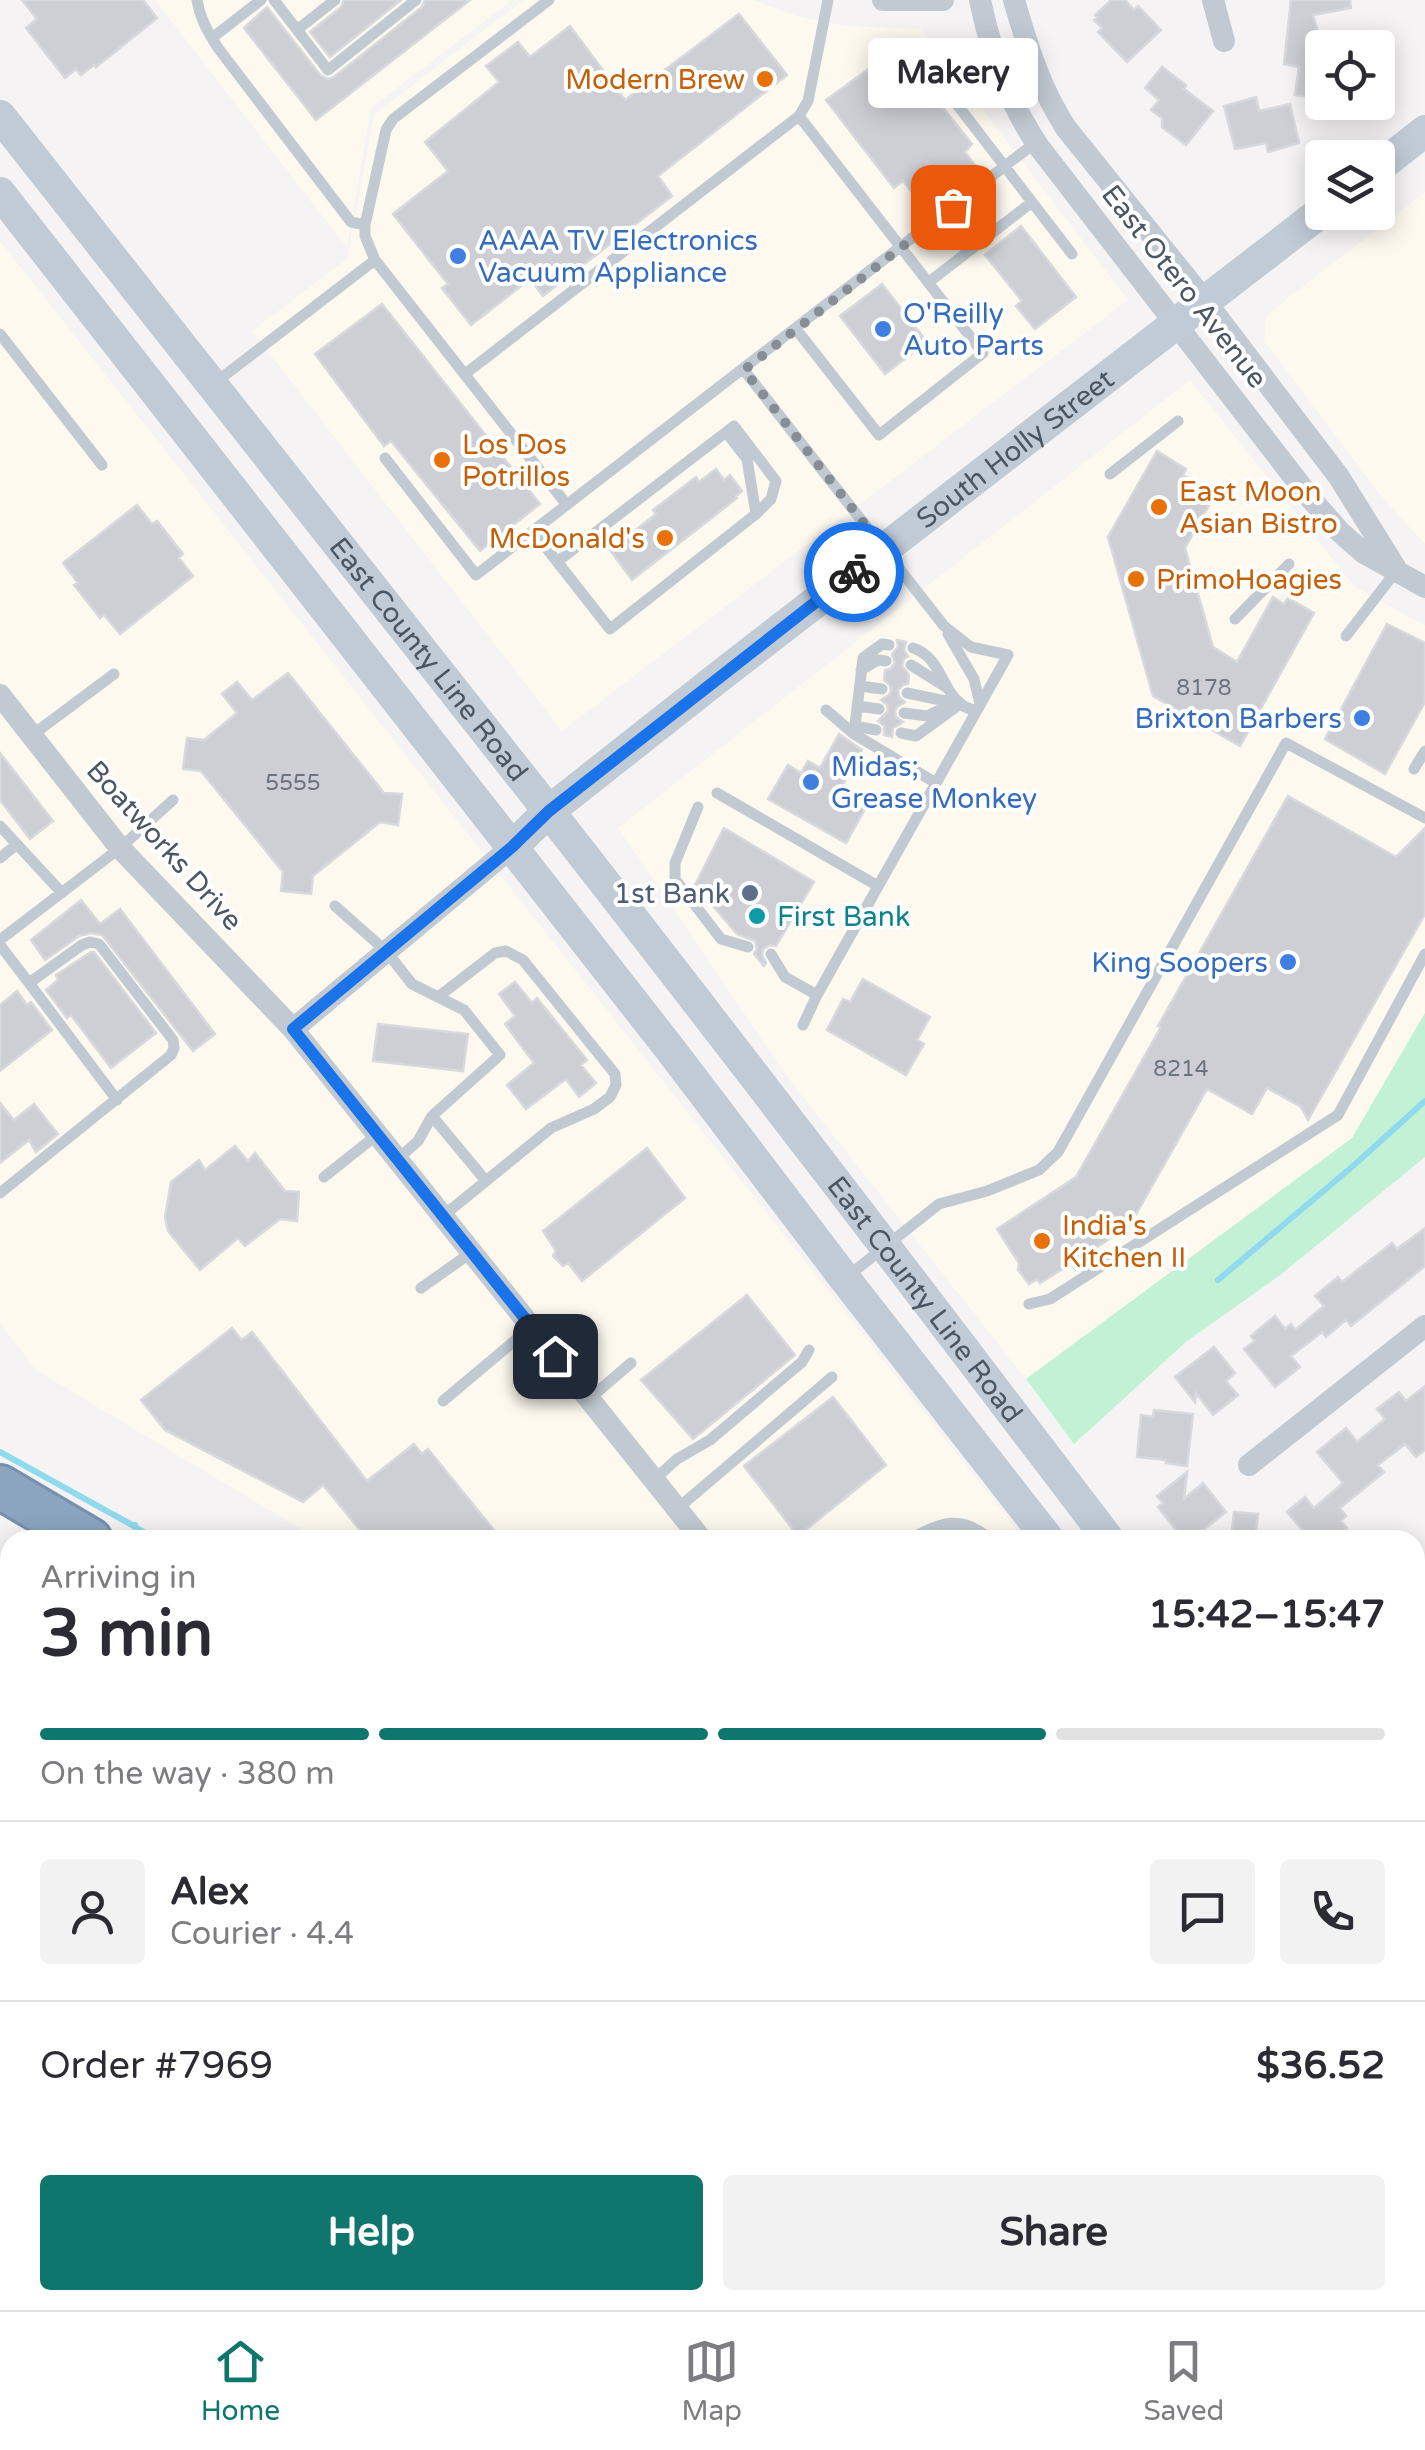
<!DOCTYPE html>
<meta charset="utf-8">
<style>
body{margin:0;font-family:"Varela Round",sans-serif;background:#f2f2f3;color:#2b2b33;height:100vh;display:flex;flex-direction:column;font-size:38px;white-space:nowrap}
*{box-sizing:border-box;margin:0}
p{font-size:32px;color:#7c7c81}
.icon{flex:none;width:55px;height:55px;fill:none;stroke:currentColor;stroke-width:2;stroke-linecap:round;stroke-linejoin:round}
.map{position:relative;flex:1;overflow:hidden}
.sheet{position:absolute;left:0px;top:1530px;width:1425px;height:780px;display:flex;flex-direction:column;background:#fff;border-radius:30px 30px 0 0;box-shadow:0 5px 25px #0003}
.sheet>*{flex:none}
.buttons{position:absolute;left:1305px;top:30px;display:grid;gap:20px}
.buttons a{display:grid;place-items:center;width:90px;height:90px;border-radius:10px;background:#fff;box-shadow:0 5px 25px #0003;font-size:50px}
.pin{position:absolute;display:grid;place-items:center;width:85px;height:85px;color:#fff;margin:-42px;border-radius:20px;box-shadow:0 5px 15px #0006}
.courier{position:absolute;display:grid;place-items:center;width:100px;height:100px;margin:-50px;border:8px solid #1a73e8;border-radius:50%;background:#fff;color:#222;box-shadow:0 2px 12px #0007}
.bubble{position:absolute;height:70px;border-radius:10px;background:#fff;box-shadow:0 5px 25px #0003;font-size:32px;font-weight:800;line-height:70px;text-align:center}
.head em{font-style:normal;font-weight:800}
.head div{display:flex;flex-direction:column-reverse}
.head{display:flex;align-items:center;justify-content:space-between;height:170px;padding:0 40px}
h1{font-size:65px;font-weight:800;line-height:75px}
.bar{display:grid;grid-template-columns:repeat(4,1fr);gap:15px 10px;align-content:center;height:120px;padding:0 40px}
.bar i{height:12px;border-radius:8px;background:#e1e1e2}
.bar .selected{background:#0f766e}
.bar p{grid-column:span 4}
.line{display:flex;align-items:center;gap:25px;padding:0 40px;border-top:2px solid #e1e1e2}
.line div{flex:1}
.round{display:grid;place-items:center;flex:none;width:105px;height:105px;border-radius:10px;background:#f2f2f3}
.cta{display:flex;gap:20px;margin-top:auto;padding:20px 40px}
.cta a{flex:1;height:115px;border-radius:10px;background:#0f766e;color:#fff;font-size:40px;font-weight:800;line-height:115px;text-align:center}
.cta a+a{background:#f2f2f3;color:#2b2b33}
.tabs{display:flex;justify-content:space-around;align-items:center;height:140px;border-top:2px solid #e1e1e2;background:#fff;font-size:28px;color:#7c7c81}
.tabs a{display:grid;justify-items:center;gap:5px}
.tabs .selected{color:#0f766e}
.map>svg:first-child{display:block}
.commercial{fill:#fdf9ef}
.education{fill:#e6e4e5}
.green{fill:#c3f1d5}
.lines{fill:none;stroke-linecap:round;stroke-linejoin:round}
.stream{stroke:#90daee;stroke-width:6}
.building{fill:#cdcfd5;stroke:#d7d9de;stroke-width:2.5}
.highway-casing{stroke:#7690ad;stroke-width:48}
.lane{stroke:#c1cad2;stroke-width:11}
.street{stroke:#c1cad2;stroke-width:22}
.secondary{stroke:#c1cbd6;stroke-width:32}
.highway{stroke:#8ba5c1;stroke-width:42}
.done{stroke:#868d94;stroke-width:10;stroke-dasharray:0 18}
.route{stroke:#1a73e8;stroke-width:12}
.food-dot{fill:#e8710a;stroke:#fff;stroke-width:4}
.shop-dot{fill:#3f7fe0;stroke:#fff;stroke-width:4}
.service-dot{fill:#5c6f8a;stroke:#fff;stroke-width:4}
.culture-dot{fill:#0f9aa8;stroke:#fff;stroke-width:4}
.labels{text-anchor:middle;stroke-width:8;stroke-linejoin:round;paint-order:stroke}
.number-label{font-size:22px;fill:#6b747e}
.food-label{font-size:28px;fill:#c56008;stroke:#fff;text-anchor:start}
.shop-label{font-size:28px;fill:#366cbe;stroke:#fff;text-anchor:start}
.street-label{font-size:28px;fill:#4a5661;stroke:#fff}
.service-label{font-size:28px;fill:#4e5e75;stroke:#fff;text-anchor:end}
.culture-label{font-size:28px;fill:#0d838f;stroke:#fff;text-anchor:start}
</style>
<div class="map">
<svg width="1425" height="2310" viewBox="0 0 1425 2310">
<rect width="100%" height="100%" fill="#f5f3f3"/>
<path class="commercial" d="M155,0H512L371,108L347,248Z
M523,0H753L800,17L846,26L921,29L1128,300L562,731L252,331L347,259L374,115Z
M1425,192V544L1382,497L1264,341L1266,315Z
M0,241L1025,1540H319L36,1370L0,1323Z
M1190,380L1354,586L1425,626V1013L1352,1138L1026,1379L791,1082L618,828Z
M1415,2033L1425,2046V2310H1226L1219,2300H1415Z"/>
<path class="education" d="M606,2300H844L853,2310H600Z"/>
<path class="green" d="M1425,1013V1157L1279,1276L1187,1341L1074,1444L1026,1379L1352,1138Z"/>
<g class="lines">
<path class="stream" d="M1218,1280L1353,1166L1425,1101
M0,1452L132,1525H135
M133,1526L158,1540"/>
</g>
<path class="building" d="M22,0H143L157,18L96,67L94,65L81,75L76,69L65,78L26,28L37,19Z
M344,0H401L330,57L310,32L341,7Z
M425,0H470L316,120L244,28L267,7L321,76L328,79L334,77L422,7Z
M1111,0H1125L1134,10L1138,6L1161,30L1127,62L1098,32L1102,28L1094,20L1097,17L1095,15Z
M1291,0H1350L1351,8L1313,15L1317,29L1315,50H1320L1319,55L1322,56V99L1295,95L1299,67L1284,64Z
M739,14L787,75L658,176L672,196L543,296L530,279L471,325L442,288L448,284L393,214L448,171L425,142L499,82L486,66L518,42L530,57L570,26L625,100Z
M896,49L972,144L965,152L980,172L928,212L903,181L894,188L826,100Z
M1162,67L1186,85L1184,89L1213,111L1186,145L1162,127V118L1151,110L1159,100L1145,88Z
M1256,97L1259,111L1290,104L1299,143L1268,152L1266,143L1235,149L1224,106Z
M1021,226L1076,297L1035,329L1016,306L1022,301L985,255Z
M882,284L927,342L885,374L840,316Z
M382,304L540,504L480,551L391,441L384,446L315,354Z
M1157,451L1186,469L1183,475L1216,493L1185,548L1213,647L1237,662L1273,597L1284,604L1288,598L1314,613L1240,746L1153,696L1108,537Z
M716,469L724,480L730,475L742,491L736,496L737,498L632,580L610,550L656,514L653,510L696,477L699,482Z
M137,505L152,524L157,521L183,554L179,558L193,576L120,634L104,615L100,618L74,585L78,583L63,563Z
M1387,624L1425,643V702L1385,774L1325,739Z
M897,640L906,642L904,650L908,656L904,659L902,666L909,675L908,684L903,685L898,690L899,697L905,702L897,707L895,711L896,717L903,722L893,728L892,737L884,735V726L878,721L888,711L887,705L881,700L889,695L891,691L890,685L884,680L885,670L890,669L895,663L892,654L898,647Z
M288,673L384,793L402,794L398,825L380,822L313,876L311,894L281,891L283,872L201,771L183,769L187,738L204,740L237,713L222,694L237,682L252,700Z
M839,734L862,750L839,792L866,807L846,843L768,799L788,765L801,773L808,761L820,768Z
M0,753L53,821L30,839L0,800Z
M1288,796L1396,857L1425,828V914L1308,1120L1301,1107L1267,1088L1252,1114L1207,1089L1130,1225L1084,1256L1088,1262L1076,1270L1071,1264L1040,1283L1037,1279L1029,1284L1018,1270L1019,1263L997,1229L1076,1177L1161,1027L1158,1026Z
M724,828L814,882L776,946L770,945L763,949L762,955L766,963L764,966L754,954L757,949L755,941L737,934L695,885Z
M81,900L100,924L120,909L215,1034L193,1051L102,935L91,933L79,936L45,960L31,940Z
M91,952H94L156,1033L111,1068L71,1015L67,1018L46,990L58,980L56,975Z
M863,979L930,1017L917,1040L924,1044L906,1075L827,1030L843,999L850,1002Z
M515,982L532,1003L537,998L587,1060L581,1065L596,1083L579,1097L566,1079L526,1109L507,1085L534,1063L505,1024L515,1016L499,994Z
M17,991L27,1005L31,1002L52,1030L0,1071V1005Z
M378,1024L468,1034L463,1071L373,1061Z
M0,1103L14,1120L34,1104L58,1134L36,1152L29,1140L0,1163Z
M235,1146L248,1161L255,1153L285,1191L299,1192L297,1221L280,1219L245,1246L238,1238L200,1270L168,1231L165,1217L171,1182L199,1160L205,1170Z
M647,1148L685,1198L582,1281L568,1263L563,1266L553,1256L556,1251L543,1231Z
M1425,1228V1266L1351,1326L1346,1320L1326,1337L1322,1332L1291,1356L1300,1367L1275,1387L1244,1349L1255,1341L1251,1336L1275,1316L1285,1329L1291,1324L1295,1330L1324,1306L1315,1296L1338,1277L1342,1282L1392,1243L1397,1249Z
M747,1295L795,1355L693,1439L641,1380Z
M232,1328L242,1340L252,1332L367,1481L414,1444L422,1454L428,1449L502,1540H377L360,1530L323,1485L303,1502L165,1430L141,1400Z
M1214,1347L1235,1373L1226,1381L1238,1395L1213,1415L1196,1393L1195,1402L1175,1377Z
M1425,1386V1450L1416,1457L1405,1444L1378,1465L1384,1472L1340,1508L1346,1516L1341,1521L1347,1528L1333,1540H1311L1287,1512L1305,1497L1314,1508L1343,1483L1317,1452L1346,1428L1357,1442L1385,1419L1377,1409L1399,1392L1406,1401Z
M833,1397L886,1465L798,1536L744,1466Z
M1154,1410L1193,1414L1187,1466L1166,1463V1460L1137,1457L1141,1415L1153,1417Z
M1187,1472L1184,1499L1203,1483L1226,1512L1190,1540H1184L1158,1507L1163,1503L1157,1496Z
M1234,1512L1258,1514L1255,1540H1231Z"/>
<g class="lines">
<g class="highway-casing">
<path id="highway" d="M0,1487L90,1540
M0,1598L10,1604
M960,2300L969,2310
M1094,2300L1103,2310"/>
</g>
<path class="lane" d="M197,0C200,19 208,32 218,48L351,222L365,225
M274,0L328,70L416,0
M549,0L393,119L386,130L365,225V236L375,260L567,505
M297,30L335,0
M212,38L261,0
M922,59L1072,254
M929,282L1032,202
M796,329L879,435L983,353L799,116L808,101L828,0
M0,334L102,465
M744,370L944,626L971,647L1008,655L817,995L803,1025
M465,374L799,116
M216,382L375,260
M726,432L747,459L756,514
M385,458L476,575L1036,142
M1110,474L1178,421
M533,531L610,629L756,514L771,499L776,481L734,426L557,562
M1235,619L1289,564
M948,634L974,679L980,704
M1346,636L1397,570
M913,648C941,657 941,689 961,704C965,708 971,709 976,711
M911,665L946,687
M861,670L878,660L886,661
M860,686L882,689
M907,693L955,703
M857,706L879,709
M826,710L854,734L936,783
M904,713L927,716L946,707
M855,726L876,730
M901,733L916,736L960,704
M854,734L863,658L882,644L889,645
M31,736L114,674
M1414,769L1425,751
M717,793L878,886
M698,807L675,863V879L721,939L748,947
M0,826L62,893
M0,858L16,845
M335,906L386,951L412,984L464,1010L500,1055L432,1116L418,1141L398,1159
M0,940L120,848L173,800
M0,945L29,983L82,945L90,942L99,944L173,1040L174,1048L171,1055L0,1193
M771,954L785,977L817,995
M29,983L117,1100
M438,997L495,953L506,951L523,960L615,1074L616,1085L610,1097L594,1109L551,1128L486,1181
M432,1116L486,1181L443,1216
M324,1177L378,1134
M848,1276L939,1204L987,1191L1039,1170L1058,1152L1286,743L1425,818
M421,1288L472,1252
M1029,1304L1050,1299L1338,1115L1425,954
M589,1399L631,1363
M443,1401L531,1327
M654,1480L677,1459L710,1440L802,1362L809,1350
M677,1509L832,1377
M0,1986L1,1980L10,1969
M0,2042L10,2062
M1246,2300L1253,2310
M332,2310L339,2300
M417,2310L423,2300
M1307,2310L1320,2300"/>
<path class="street" d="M883,0H943
M980,0C991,53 1009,103 1039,147L1311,499L1340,532L1364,553L1425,587
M1014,0C1027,45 1040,88 1066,128L1205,301L1339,477L1395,567
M1213,0L1224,41
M0,695L120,848L293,1029L702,1540
M293,1029L512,847
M1249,1465L1425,1326
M920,1540C943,1528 960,1522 982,1540
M1419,1671L1425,1668
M1415,2049L1425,2041
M1415,2149L1425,2161
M0,2232L10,2234
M82,2300L85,2310"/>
<g class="secondary">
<path id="s1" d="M0,116C182,350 369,580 551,814C739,1054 924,1297 1109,1540"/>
<path d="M1378,168L1425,131"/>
<path d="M0,193L670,1049L845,1279L1049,1540"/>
<path id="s2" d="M512,847L549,811L729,669L1322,211"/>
<path d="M1415,1945L1425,1958"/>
<path d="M1415,2010L1425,2023"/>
</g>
<use href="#highway" class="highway"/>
</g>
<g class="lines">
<path class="done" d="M854,572L884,549L744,370L953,207"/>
<path class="route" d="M555,1356L293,1029L512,847L549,811L854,572"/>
</g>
<g class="food-dot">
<circle cx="765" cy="79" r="10"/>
<circle cx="442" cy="460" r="10"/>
<circle cx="1159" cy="507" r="10"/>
<circle cx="665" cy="538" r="10"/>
<circle cx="1136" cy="579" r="10"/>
<circle cx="1042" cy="1241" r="10"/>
</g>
<g class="shop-dot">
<circle cx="458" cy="256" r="10"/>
<circle cx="883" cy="329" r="10"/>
<circle cx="1362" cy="718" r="10"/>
<circle cx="811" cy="782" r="10"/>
<circle cx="1288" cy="962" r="10"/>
</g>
<circle class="service-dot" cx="750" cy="893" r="10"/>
<circle class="culture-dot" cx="757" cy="916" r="10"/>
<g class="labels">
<g class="number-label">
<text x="1204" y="695">8178</text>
<text x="293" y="790">5555</text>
<text x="1181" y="1076">8214</text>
</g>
<g class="food-label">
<text x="745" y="89" text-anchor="end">Modern Brew</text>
<text x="462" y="454">Los Dos<tspan x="462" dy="32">Potrillos</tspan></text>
<text x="1179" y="501">East Moon<tspan x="1179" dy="32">Asian Bistro</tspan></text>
<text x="645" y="548" text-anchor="end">McDonald's</text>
<text x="1156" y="589">PrimoHoagies</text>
<text x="1062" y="1235">India's<tspan x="1062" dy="32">Kitchen II</tspan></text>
</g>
<g class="shop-label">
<text x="478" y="250">AAAA TV Electronics<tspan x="478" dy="32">Vacuum Appliance</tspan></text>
<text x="903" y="323">O'Reilly<tspan x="903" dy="32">Auto Parts</tspan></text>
<text x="1342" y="728" text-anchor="end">Brixton Barbers</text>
<text x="831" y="776">Midas;<tspan x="831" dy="32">Grease Monkey</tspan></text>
<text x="1268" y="972" text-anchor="end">King Soopers</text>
</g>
<g class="street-label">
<text transform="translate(1185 286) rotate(52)" y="10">East Otero Avenue</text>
<text dy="10" stroke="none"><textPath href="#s2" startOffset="642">South Holly Street</textPath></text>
<text dy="10" stroke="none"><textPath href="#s1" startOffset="692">East County Line Road</textPath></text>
<text transform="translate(165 845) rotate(48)" y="10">Boatworks Drive</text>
<text dy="10" stroke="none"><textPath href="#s1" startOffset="1502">East County Line Road</textPath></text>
</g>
<g class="service-label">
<text x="730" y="903">1st Bank</text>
</g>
<g class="culture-label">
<text x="777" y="926">First Bank</text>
</g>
</g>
</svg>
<div class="buttons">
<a><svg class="icon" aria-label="locate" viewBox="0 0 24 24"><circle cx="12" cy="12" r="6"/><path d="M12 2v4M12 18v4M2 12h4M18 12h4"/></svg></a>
<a><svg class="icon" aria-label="layers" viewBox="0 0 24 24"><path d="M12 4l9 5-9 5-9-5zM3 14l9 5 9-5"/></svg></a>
</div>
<div class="pin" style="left:953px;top:207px;background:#ea580c"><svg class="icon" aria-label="bag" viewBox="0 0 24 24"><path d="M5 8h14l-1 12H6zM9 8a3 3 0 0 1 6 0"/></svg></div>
<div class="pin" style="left:555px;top:1356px;background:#1f2937"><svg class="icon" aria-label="home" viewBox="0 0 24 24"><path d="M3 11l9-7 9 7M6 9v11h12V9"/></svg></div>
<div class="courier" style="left:854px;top:572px"><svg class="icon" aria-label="bike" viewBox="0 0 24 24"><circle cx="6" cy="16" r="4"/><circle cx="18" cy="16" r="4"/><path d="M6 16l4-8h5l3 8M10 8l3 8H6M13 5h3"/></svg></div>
<div class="bubble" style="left:868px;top:38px;width:170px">Makery</div>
<section class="sheet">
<div class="head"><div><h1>3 min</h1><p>Arriving in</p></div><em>15:42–15:47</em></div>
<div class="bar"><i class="selected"></i><i class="selected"></i><i class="selected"></i><i></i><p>On the way · 380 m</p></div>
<div class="line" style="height:180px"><a class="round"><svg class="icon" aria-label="person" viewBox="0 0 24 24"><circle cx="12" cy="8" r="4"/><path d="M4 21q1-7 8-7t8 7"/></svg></a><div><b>Alex</b><p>Courier · 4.4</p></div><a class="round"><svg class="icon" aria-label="chat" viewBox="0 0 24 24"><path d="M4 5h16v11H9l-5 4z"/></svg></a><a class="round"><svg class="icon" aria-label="phone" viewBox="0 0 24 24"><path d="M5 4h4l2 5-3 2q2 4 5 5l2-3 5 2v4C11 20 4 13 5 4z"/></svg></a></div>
<div class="line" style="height:130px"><div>Order #7969</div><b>$36.52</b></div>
<div class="cta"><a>Help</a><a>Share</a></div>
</section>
</div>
<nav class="tabs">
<a class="selected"><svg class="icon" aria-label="home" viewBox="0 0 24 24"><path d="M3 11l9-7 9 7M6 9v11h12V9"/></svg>Home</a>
<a><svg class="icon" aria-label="map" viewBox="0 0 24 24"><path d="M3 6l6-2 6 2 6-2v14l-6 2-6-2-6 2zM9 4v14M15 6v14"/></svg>Map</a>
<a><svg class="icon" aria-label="saved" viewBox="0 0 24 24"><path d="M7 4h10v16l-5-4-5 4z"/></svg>Saved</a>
</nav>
